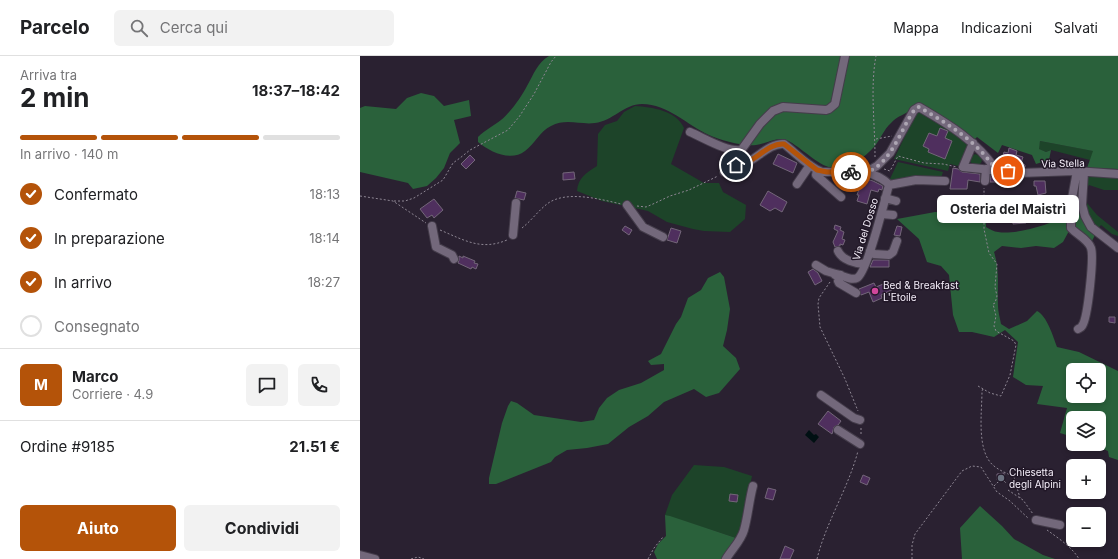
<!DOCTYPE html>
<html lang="it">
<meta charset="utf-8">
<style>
body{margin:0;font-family:Inter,sans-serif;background:#f2f2f2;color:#202124;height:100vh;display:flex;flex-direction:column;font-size:15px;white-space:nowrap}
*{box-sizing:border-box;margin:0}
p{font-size:13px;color:#757577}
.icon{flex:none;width:22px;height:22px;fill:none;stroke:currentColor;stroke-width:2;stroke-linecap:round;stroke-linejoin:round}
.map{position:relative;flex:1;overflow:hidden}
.side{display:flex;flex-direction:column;background:#fff;width:360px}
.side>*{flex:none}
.tools{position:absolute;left:706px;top:307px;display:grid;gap:8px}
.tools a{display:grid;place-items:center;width:40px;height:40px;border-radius:6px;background:#fff;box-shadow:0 2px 6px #0003;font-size:20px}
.pin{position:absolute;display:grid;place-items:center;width:34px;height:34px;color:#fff;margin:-17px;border:2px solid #fff;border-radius:50%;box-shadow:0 1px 4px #0007}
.courier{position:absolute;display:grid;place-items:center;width:40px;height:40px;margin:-20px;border:3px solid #b45309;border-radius:50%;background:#fff;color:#222;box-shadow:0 1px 5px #0007}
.bubble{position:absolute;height:28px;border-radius:6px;background:#fff;box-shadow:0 2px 6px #0003;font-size:13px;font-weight:700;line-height:28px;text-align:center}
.head em{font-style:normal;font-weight:700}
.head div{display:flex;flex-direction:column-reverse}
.head{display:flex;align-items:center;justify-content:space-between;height:68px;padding:0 20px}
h1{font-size:26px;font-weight:700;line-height:30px}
.bar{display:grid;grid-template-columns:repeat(4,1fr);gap:6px 4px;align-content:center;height:48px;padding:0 20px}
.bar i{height:5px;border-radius:3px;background:#e0e0e0}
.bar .on{background:#b45309}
.bar p{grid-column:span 4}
.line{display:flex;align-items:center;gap:10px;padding:0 20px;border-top:1px solid #e0e0e0}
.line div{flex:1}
.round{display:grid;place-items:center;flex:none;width:42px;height:42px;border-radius:6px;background:#f2f2f2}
ol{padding:0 20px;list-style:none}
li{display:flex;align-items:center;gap:12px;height:44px}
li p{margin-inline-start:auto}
li .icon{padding:4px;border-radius:50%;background:#b45309;color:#fff;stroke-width:4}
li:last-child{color:#757577}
li i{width:22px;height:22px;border:2px solid #e0e0e0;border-radius:50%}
.primary-button{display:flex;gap:8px;margin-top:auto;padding:8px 20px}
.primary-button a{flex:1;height:46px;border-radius:6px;background:#b45309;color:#fff;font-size:16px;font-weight:700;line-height:46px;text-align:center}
.primary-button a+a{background:#f2f2f2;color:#202124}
header{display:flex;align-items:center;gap:24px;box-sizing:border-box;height:56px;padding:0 20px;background:#fff;border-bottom:1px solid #e0e0e0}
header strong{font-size:19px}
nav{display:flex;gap:22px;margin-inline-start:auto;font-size:14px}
.search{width:280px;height:36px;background:#f2f2f2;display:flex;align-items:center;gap:10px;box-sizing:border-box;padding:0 14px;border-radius:6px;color:#757577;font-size:15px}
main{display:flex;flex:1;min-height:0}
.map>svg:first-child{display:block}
.green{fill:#1d4429}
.forest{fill:#2a613b;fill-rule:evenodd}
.water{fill:#001013}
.building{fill:#4f2f5e;stroke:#736679}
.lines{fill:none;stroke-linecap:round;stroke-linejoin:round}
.minor-casing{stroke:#443c4a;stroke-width:10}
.path{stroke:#8e8794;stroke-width:1;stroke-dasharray:2 2;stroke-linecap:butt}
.minor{stroke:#73687b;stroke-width:8}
.done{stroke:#ada6b3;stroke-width:4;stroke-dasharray:0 7.2}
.route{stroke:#b45309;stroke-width:5}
.hotel-dot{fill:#d1479c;stroke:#211727;stroke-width:1.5}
.worship-dot{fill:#6b7280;stroke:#211727;stroke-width:1.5}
.labels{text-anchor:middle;stroke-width:3;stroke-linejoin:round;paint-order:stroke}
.street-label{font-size:10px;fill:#f4eef9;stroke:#211727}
.poi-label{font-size:10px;fill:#f4eef9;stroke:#211727;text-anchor:start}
</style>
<header>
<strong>Parcelo</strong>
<div class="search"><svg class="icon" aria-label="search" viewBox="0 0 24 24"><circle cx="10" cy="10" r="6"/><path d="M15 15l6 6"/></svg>Cerca qui</div>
<nav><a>Mappa</a><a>Indicazioni</a><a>Salvati</a></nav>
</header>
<main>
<section class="side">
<div class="head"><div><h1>2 min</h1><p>Arriva tra</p></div><em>18:37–18:42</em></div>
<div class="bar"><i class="on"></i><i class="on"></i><i class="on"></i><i></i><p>In arrivo · 140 m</p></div>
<ol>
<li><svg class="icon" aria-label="check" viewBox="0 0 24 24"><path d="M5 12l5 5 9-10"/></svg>Confermato<p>18:13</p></li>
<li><svg class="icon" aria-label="check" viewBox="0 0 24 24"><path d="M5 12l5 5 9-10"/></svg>In preparazione<p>18:14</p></li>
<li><svg class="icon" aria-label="check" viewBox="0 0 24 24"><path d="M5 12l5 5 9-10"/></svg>In arrivo<p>18:27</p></li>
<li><i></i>Consegnato</li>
</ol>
<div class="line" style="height:72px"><b class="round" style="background:#b45309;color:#fff">M</b><div><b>Marco</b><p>Corriere · 4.9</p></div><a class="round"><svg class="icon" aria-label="chat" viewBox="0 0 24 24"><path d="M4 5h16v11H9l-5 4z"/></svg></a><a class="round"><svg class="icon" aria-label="phone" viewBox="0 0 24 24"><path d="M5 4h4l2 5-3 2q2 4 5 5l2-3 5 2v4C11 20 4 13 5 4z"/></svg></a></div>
<div class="line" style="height:52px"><div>Ordine #9185</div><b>21.51 €</b></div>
<div class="primary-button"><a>Aiuto</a><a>Condividi</a></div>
</section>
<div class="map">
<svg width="758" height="503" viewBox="0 0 758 503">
<rect width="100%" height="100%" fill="#2a2131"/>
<path class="green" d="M275,50C292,51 317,55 324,72L311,108L344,127H359L363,136L386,149L385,163L370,176L344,175L333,173L307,166L288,155L242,145L217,135C218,122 226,117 237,110L238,78L245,69L257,65L264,56Z
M558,53L610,86L603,103L598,110L590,108L588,115L534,103Z
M680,85L734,95L730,104L691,94L686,96L678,93Z
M615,98L620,100L622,104L621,107L617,110L615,108L613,109L610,105L611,101Z
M538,106L583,116L581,122L537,126L529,125Z
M726,120L758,122V134H744L729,129L727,132V147L737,159L758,176V180L752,178L741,169L737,174C722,157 725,141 726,120Z
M334,409L364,411L392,420L382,468L376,482L305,459L312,439Z"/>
<path class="forest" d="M189,0H758V113L727,112L733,95L680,85L679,93L686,96L691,94L689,104L676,108L672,99L642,89L638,97L617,81L613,85L558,47C555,50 552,53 549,55C542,60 537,60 531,67C524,73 520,84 514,91C503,103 483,118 466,110C453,105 434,85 423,83C414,82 405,88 396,89C384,91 360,84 349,79C327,69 308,48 282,48C264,48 253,65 235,67C220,69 206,62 191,70C180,75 175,88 165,95C151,106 130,96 118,86V81C125,74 133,70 141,64C150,57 162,40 167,30C174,18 177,7 189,0Z
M61,37L74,40L84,50L109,44L111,60L94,64L100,87L90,97L84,112L76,122L67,130L53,133L48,127L0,116V52L5,50L36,53L47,42Z
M720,118L721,152L736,177L732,185L713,170L711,161Z
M588,147L626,149V171C630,173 634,176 638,176C657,179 691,168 708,159L709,175L703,186L694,192L676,190L661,192L642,190L634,196C640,214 637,231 638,250C638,256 640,262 641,268L649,273L667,265L677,255C687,260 693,280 697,291L719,296L758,315V404L749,401L748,395L731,388H739V362H713V381L700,377L707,352L677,348L683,330L666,329L653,321L658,286L645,274L634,281L612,276H599L593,259L589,219L581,210L567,206L559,183L537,163L575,156L587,157ZM713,314H739V340H713Z
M360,216L364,221L370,253L367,274L363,290L376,302L380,313L359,337L346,341L334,333L304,346L288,360L269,371L248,388L227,392L207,394L195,401L191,406L136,428H129V422L142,367L148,350L151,345L157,347L174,359L221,366L234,364L239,352L247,342L259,334L281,327L304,314V308L291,309L288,305L301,298L316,268L321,261L328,242L341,234L348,222Z
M620,450L642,470L654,483L683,499L695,503H602L600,472Z
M305,459L310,460L376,482L363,503H297L294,496L298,488L306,480Z"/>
<path class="water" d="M449,374L454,379L456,378L459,381L454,387L445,379Z"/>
<path class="building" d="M580,72L588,75L585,82L592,85L585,103L568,96L569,93L563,90L569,77L577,80Z
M649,92L657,95L656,99L663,101L661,107L665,109V111L640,109L644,96L648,97Z
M418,98L437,107L433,117L413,108Z
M110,99L115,104L106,113L101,108Z
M593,112L598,113L602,116L620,118V126L608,124L607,133H590Z
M214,116L215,123L203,124V117Z
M631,119L661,122L660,126H630Z
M503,122L513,125L523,130L522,134L519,133L518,136L511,134L507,148L497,145L499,139H497Z
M674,125H685L686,137L678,139L676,130H674Z
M157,135L166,137L164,144L155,142Z
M408,135L427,146L422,156L415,152L410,155L400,149Z
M74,143L83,154L74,162L72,159L67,162L60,153Z
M653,158H666V167L653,168Z
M475,169L481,171L480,174L484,176L482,183L485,184L483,189L480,188V190L475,191L473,186L478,175L474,173Z
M265,170L272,174L269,179L262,174Z
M537,170L542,171L540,180L534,179Z
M311,172L321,175L317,187L307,184Z
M99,200L103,202V200L115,205L114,207L118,208L116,213L112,211L111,213L98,207L99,204Z
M513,204H529V211H510Z
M453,213L458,217L462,225L455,229L448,216Z
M528,226L532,234L521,239L522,242L513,246L509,236L501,239L499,233L514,227L516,231Z
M749,261H755V267L749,266Z
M468,355L481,365L478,369L474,371L472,378L458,368Z
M644,417V424H637V418Z
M503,419L510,422L507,429L500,426Z
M408,432L416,434L413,444L405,442Z
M370,438L378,439L377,446L369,445Z
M425,490L434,494L430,503H420Z"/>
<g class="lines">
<g class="minor-casing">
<path id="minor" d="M330,76C344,82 367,96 381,94
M613,87L603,111L660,117L715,115L758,118
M376,109C390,112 407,86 424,88C436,97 447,110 462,116H506L517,110L530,97L554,54L559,51C588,68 617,85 636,114
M376,109L377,100L400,68L413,55L423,51L466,54L469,53L475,48L485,0
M457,114L456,119L481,141
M717,115L711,148V172C717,179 728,183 731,192C734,201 728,262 722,270C721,272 720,272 718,273
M364,116L376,109
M506,116C514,119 524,122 529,129
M724,116L722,149L725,160L731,171L758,192
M625,125L626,113
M437,128L450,109
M529,129L556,124L585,125
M525,142L536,145
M267,149L283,171L303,181
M522,158L533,159
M695,158L703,157L710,153
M72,170L76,191L92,199L94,203
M153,179L156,147
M478,195C482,204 496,208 505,208
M510,195L514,198L529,199L533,196L537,185
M456,209L466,215L476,218
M475,219L476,218C482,219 491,225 497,222C507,217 525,143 529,129
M481,219L478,225L479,227L496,237
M461,339L494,362L500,364
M478,374L500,388
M676,464L700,469
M0,499L15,503
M366,503C372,493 381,485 384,474C388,460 389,445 393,430"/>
</g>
<path class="path" d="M516,83L532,80
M515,101C515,68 510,32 516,0
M524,113L530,115L538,100L564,107L583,108L597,111
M369,123L376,121L378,117
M0,140L33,145L66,167
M34,145H45L54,142L83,124L93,107L100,102L110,94L148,74L159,61L174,38L191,6L196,0
M277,150L286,151L293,148L310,140L329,134L358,120
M162,172C171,165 178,155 187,148C205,134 240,143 261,148
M80,174C104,184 121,195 147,184
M470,226L459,242L458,248L460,271L485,323L498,355
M618,330L630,337L641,340L650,319L656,289L654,285L636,275L634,270L636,260L633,248L635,247L637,240L635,231L637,208L629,197L624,173V132
M623,333L622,335C622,356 616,396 634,410C640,415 647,417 654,421L660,442
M501,372V380
M634,430L638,426L644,425L646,427
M648,434L663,444L673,458
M687,474C698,482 712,491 719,503
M51,503L58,501L64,503
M288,503L294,492L303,481
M457,503C466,466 488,433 498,395
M552,503V489L555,478L602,415L612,410L621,411L637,436L650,445L669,463"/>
<use href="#minor" class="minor"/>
</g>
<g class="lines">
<path class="done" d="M491,116C495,116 502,117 506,116C535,109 547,53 559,51C588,68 617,85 636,114L648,115"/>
<path class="route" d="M376,109C390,112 407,86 424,88L457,114L467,116H491"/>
</g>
<circle class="hotel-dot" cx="515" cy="235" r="4"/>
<circle class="worship-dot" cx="641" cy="422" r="4"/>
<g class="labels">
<g class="street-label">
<text transform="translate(703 107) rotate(-1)" y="4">Via Stella</text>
<text transform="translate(505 173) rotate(-73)" y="4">Via del Dosso</text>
</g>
<g class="poi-label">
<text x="523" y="233">Bed &amp; Breakfast<tspan x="523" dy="12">L'Etoile</tspan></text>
<text x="649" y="420">Chiesetta<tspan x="649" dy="12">degli Alpini</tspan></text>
</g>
</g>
</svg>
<div class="tools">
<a><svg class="icon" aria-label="locate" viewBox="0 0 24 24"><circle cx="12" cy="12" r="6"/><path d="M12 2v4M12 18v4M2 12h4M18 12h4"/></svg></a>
<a><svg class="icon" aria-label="layers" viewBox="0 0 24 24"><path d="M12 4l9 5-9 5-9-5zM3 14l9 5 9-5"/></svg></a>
<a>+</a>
<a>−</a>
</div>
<div class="pin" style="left:648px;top:115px;background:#ea580c"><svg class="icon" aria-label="bag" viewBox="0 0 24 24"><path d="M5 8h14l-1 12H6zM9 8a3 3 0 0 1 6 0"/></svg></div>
<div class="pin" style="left:376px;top:109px;background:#1f2937"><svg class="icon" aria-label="home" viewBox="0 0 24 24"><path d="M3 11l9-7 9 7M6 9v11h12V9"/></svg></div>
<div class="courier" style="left:491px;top:116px"><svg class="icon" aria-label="bike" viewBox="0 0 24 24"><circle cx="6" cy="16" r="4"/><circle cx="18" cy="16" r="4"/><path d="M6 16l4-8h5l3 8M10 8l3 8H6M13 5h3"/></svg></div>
<div class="bubble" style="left:577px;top:139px;width:142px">Osteria del Maistrì</div>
</div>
</main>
